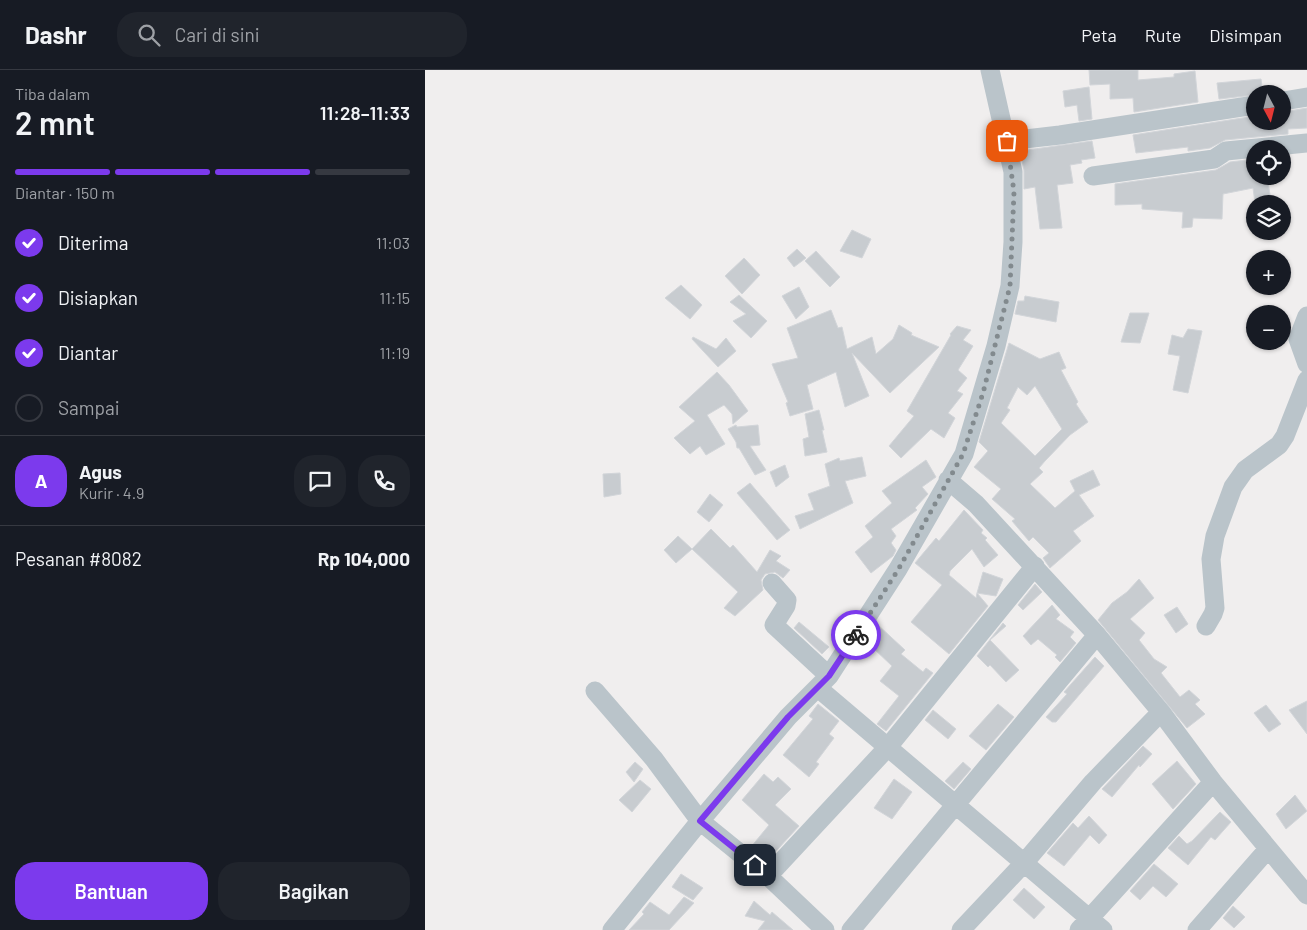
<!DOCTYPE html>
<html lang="id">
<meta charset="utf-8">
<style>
body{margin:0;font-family:Barlow,sans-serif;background:#20242c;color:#f1f3f6;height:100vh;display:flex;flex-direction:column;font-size:19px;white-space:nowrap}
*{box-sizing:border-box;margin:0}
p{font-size:16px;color:#9ea1a6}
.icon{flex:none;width:28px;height:28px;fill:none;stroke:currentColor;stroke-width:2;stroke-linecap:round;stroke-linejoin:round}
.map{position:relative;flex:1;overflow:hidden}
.panel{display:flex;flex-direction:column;background:#171b24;width:425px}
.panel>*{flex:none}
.needle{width:32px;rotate:173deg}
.fabs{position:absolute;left:821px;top:15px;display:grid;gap:10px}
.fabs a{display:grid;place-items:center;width:45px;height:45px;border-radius:50%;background:#171b24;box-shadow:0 1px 4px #0004;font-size:25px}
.pin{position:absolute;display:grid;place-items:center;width:42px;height:42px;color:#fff;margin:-21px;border-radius:10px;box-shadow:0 2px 8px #0006}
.courier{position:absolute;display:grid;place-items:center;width:50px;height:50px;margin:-25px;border:4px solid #7c3aed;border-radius:50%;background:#fff;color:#222;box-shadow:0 1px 6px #0007}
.summary em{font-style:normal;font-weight:600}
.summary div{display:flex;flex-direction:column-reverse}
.summary{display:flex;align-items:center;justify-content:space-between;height:85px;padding:0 15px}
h1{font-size:32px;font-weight:600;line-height:38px}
.bar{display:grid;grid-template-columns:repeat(4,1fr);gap:8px 5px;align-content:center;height:60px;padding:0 15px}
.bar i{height:6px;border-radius:4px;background:#363941}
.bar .on{background:#7c3aed}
.bar p{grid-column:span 4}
.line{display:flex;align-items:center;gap:12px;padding:0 15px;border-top:1px solid #363941}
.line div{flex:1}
.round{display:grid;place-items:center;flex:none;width:52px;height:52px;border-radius:20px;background:#20242c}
ol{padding:0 15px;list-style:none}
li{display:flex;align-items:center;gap:15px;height:55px}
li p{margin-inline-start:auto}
li .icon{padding:5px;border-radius:50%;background:#7c3aed;color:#fff;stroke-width:4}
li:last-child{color:#9ea1a6}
li i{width:28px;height:28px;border:2px solid #363941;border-radius:50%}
.action{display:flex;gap:10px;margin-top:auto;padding:10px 15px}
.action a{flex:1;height:58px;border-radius:20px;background:#7c3aed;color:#fff;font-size:20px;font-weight:600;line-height:58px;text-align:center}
.action a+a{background:#20242c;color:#f1f3f6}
header{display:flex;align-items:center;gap:30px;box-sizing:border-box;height:70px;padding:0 25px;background:#171b24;border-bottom:1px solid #363941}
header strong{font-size:24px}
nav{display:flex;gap:28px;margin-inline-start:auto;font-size:18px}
.search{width:350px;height:45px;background:#20242c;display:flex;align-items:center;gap:12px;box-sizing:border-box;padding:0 18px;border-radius:20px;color:#9ea1a6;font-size:19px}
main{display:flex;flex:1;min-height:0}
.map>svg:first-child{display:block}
.building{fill:#c8ccd0;stroke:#d2d5d9;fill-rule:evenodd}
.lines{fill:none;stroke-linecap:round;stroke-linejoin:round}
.minor{stroke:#bac4ca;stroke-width:19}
.done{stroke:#828a8e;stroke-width:5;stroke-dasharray:0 9}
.route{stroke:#7c3aed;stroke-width:6}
</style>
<header>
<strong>Dashr</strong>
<div class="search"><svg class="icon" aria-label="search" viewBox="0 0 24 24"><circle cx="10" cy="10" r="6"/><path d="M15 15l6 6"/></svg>Cari di sini</div>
<nav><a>Peta</a><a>Rute</a><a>Disimpan</a></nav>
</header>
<main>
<section class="panel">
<div class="summary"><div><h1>2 mnt</h1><p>Tiba dalam</p></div><em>11:28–11:33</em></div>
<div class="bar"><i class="on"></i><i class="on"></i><i class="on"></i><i></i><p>Diantar · 150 m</p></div>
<ol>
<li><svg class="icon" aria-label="check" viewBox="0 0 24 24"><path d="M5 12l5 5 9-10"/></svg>Diterima<p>11:03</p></li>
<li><svg class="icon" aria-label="check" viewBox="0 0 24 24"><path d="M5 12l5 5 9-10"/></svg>Disiapkan<p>11:15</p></li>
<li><svg class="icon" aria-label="check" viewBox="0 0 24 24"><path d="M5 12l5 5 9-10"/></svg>Diantar<p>11:19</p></li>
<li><i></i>Sampai</li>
</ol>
<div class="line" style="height:90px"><b class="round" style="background:#7c3aed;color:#fff">A</b><div><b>Agus</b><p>Kurir · 4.9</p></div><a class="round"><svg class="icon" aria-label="chat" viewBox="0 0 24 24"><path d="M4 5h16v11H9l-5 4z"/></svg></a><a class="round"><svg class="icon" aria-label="phone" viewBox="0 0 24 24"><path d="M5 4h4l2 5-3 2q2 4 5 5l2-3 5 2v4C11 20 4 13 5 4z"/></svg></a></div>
<div class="line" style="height:65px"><div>Pesanan #8082</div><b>Rp 104,000</b></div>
<div class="action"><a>Bantuan</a><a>Bagikan</a></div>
</section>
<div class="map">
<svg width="882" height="860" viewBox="0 0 882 860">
<rect width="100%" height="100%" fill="#f0eeee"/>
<path class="building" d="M664,0H713V10L749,7V4L770,1L773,32L709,42L708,28L685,29V14L665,15Z
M836,9L838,24L794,29L792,13Z
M664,17L667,49L654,51L652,35L640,37L638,21Z
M882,38V58L863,59V64L800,70L785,78L763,81V77L711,83L708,65L830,46V51H858V42Z
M667,71L670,88L656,90L657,93L645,95L648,113L632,115L637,158L615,159L610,117L599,119V100L595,81Z
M830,89V106H842L846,131L830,133L828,118L798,124L797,149L768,148L767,157L757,158L758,142L717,139V134L690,135V114L791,100L805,92Z
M427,160L446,169L437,188L415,181Z
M372,179L381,188L369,197L362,188Z
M391,181L415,207L405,217L380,191Z
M319,188L335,205L317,224L300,206Z
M256,215L277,235L265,249L240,228Z
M374,217L384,237L371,249L357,226Z
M314,225L342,251L326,268L308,251L321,244L305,232Z
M600,226L634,232L631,252L590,244L593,231H599Z
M406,240L413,258L417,257L422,279L447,267L451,284L468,269L474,255L487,263L486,265L514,277L465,323L427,283L444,326L420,337L411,302L382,315L388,339L365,346L361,333L363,332L347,294L373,288L362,258Z
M705,243H724L715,273L696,272Z
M532,256L546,260L538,270L548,276L533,300L542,308L532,321L538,324L523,343L530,348L519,368L506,359L476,388L464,376L489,346L482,341L526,265L525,264Z
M763,259L777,261L763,323L748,320L755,286L743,284L747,265L758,268Z
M268,267L291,279L301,268L311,281L293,297L267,269Z
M584,273L615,289L634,282L641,298L636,300L653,332L651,334L663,352L645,365L620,391L614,398L618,402L605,414L630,438L650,421L645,411L668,400L675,415L654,425L669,446L648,461L656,471L625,498L618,488L624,483L608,467L604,471L587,451L590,449L567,429L576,419L549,397L563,381L554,372ZM610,316L637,359L610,386L576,353L585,340L582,338L593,317L602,325Z
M292,302L304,315L323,341L308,354L307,344L299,335L282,345L300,374L281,385L275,376L265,384L249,368L270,351L254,337Z
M394,340L399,360H397L402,382L380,386L378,369L384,367L380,344Z
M311,355L312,357L333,355L335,375L325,376L341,400L330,405L314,378H312L311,372L303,359Z
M437,387L441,406L420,411L428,433L375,459L370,446L389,440L383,424L405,416L400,394L414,388L415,391Z
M501,390L511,407L497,417L503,424L490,438L492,440L466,459L471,466L466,473L471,480L468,486L446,503L430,482L448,467L440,456L467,433L457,421Z
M360,395L364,407L351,417L345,402Z
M195,403L196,424L179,427L178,404Z
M325,413L365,460L352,470L312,423Z
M285,424L298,435L284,452L272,442Z
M539,440L558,460L556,463L562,468L560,470L573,485L559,497L547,479L525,501L524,505L551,528L552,523L563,536L524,584L486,552L517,515L490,493L511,468L514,471Z
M286,459L305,478L308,475L332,502L345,480L356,486L351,491L365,500L358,508L350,502L340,504L336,510L338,520L310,546L299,538L313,522L267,479Z
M253,466L267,479L251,493L239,480Z
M558,502L578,509L571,526L552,523Z
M714,509L729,528L705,549L720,563L714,570L729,589L742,597L736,603L755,627L764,620L775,630L770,634L780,644L762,658L673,550L687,533L702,522Z
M610,514L617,522L598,540L593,535Z
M627,535L635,545L631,549L649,562L645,567L651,573L635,592L630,587L632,585L613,569L606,575L598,566Z
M752,537L763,554L751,563L739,545Z
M374,552L404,577L397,584L369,558Z
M578,553L581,556L565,570L594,600L581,612L565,595L563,597L552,586Z
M453,555L480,580L476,584L498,602L501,598L508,603L461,661L452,654L474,626L455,611L467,596L447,577L452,572L446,567L447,561Z
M670,587L679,596L631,652H627L621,647L642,624L639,622Z
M882,631V664L864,640Z
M393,634L414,651L404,664L409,668L391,692L394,694L384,707L358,685L388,649L384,646Z
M573,634L589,647L561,680L544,666Z
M841,635L856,654L844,662L829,643Z
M508,640L531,659L523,669L500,650Z
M718,676L727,684L715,697L714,695L687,727L677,719Z
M752,691L771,714L748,739L727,714Z
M210,692L218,699L209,712L201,702Z
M538,692L546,699L529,719L520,711Z
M339,704L348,712L353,707L366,719L350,735L374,756L342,791L326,777L344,755L317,730Z
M469,709L487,722L467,749L449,738Z
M215,710L226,719L207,742L194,730Z
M870,725L882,741L861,759L851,744Z
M795,742L806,752L790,770L786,767L763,795L743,778L754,766L762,774L767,771Z
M664,746L682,765L674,774L665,765L639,796L622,783L648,753L653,758Z
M729,794L753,814L741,827L728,816L715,830L705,821Z
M256,804L278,818L268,830L247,817Z
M599,818L620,837L609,849L588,830Z
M259,827L269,833L244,860H204L219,844L217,842L225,832L244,845Z
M329,831L345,845L347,842L368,860H333L340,851L320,846Z
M808,836L820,847L809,858L798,848Z"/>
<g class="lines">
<path class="minor" d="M858,31L882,27
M582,71L635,65L830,35
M668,106L789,89L801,81L882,73
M882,246L873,269L882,294
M523,410L551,434L672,565L736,642L788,712L882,825
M347,513L362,530L361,536L349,555L404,606
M781,556L788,544L790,538L786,489L790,466L808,417L820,400L854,375L860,366L882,310
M393,618L678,860
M170,621L229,689L275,751L343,806L400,860
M343,806L463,677L610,496
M187,860L275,751L363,647L404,606L473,499L539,384L571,276L585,216L588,172V102L565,0
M426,860L672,565
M536,860L599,793L668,712L736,642
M654,860L788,712
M772,860L843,779"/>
</g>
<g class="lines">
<path class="done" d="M431,565L473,500L538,384L558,323L585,216L589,122L582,71"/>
<path class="route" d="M330,795L275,751L363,647L404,606L431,565"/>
</g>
</svg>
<div class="fabs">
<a><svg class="needle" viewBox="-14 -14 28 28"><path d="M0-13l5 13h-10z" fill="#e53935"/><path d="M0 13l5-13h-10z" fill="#9ea1a6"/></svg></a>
<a><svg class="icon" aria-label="locate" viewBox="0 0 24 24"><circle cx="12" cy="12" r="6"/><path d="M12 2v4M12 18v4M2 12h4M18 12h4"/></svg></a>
<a><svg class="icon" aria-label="layers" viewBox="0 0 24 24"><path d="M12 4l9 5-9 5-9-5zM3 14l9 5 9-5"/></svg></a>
<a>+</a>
<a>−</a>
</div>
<div class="pin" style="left:582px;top:71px;background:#ea580c"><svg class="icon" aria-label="bag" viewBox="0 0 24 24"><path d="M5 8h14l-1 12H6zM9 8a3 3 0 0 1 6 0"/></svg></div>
<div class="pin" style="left:330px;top:795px;background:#1f2937"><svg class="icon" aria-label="home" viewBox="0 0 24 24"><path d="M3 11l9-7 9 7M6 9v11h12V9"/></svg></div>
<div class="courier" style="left:431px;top:565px"><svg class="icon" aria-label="bike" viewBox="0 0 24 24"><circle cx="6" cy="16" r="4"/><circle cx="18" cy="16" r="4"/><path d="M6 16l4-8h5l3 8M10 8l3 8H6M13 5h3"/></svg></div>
</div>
</main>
